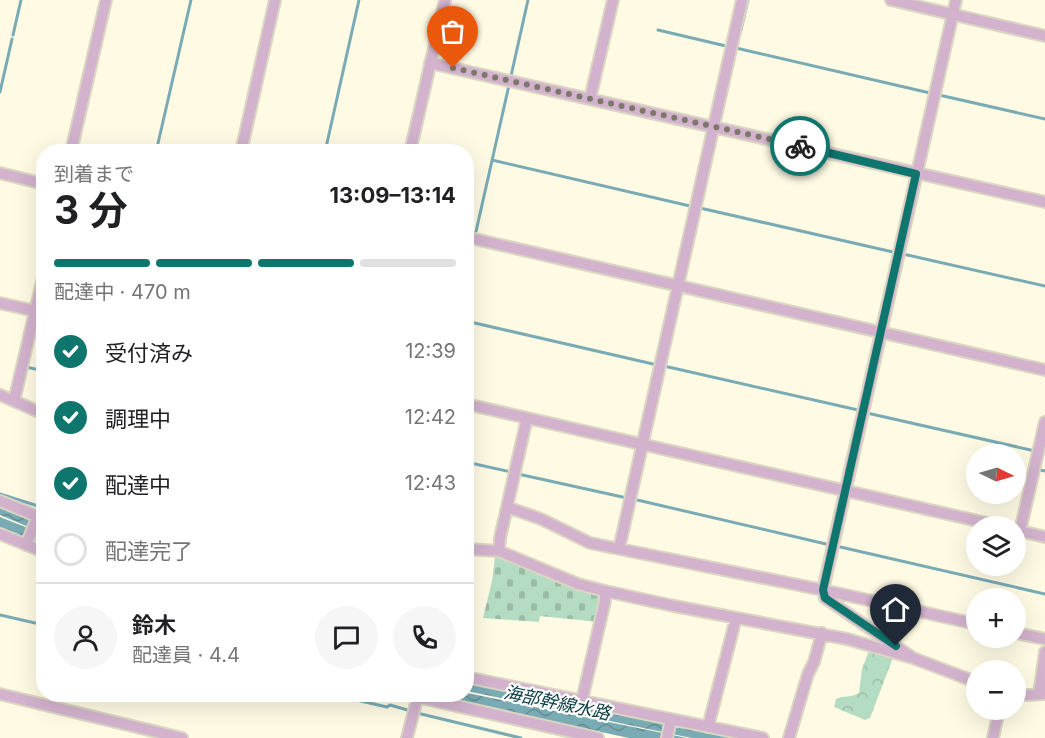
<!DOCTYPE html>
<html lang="ja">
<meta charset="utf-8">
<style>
body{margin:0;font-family:Inter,"Noto Sans JP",sans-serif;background:#f6f6f6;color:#202124;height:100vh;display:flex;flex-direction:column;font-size:22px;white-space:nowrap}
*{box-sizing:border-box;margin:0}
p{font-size:20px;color:#757577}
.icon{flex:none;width:33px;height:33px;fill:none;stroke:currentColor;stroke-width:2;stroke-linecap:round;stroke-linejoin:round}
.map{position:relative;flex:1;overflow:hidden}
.sheet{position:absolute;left:36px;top:144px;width:438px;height:558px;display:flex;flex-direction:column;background:#fff;border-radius:24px;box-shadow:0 6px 24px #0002}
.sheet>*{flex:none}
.needle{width:39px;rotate:95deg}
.buttons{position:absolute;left:966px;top:444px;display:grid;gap:12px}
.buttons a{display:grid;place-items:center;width:60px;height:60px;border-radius:50%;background:#fff;box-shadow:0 6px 24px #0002;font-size:30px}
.pin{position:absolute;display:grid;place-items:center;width:51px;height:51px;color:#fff;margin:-62px -26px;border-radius:50% 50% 50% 0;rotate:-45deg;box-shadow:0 0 6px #0007}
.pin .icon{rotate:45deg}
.courier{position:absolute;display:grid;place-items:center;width:60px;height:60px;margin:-30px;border:4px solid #0f766e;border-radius:50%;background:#fff;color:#222;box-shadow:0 2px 8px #0007}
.head em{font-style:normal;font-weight:700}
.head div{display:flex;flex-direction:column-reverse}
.head{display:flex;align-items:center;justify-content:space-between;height:102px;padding:0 18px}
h1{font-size:39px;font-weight:700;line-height:45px}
.bar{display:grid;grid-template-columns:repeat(4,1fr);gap:9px 6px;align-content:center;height:72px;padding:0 18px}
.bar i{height:8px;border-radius:4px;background:#e0e0e0}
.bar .current{background:#0f766e}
.bar p{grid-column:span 4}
.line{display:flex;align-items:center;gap:15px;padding:0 18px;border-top:2px solid #e0e0e0}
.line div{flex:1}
.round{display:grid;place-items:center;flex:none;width:63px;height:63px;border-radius:32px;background:#f6f6f6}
ol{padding:0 18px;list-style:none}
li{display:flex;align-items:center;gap:18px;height:66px}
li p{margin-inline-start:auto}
li .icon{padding:6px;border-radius:50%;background:#0f766e;color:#fff;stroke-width:4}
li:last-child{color:#757577}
li i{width:33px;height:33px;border:3px solid #e0e0e0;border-radius:50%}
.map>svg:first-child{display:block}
.forest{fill:url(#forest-crowns)}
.cemetery{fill:url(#cemetery-stones)}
.water{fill:url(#water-waves)}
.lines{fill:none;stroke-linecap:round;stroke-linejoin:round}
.stream{stroke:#79abb5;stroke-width:3}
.minor-casing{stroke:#dbd6c2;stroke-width:14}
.minor{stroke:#d2b2cd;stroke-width:10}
.done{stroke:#7c796a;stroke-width:6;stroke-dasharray:0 10.8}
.route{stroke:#0f766e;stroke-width:8}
.labels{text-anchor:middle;stroke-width:4.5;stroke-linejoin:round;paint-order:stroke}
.water-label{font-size:18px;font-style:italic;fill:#104048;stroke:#fff}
</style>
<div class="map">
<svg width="1045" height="738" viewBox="0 0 1045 738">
<defs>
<pattern id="forest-crowns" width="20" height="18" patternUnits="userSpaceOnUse" patternTransform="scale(1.5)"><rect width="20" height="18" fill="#b4dcc3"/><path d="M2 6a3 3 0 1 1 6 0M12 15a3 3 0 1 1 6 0" fill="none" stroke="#9bbda8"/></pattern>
<pattern id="cemetery-stones" width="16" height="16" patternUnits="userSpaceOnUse" patternTransform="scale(1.5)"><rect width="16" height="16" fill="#b4dcc3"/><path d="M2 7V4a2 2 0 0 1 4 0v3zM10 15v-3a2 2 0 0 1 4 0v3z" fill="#9bbda8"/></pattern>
<pattern id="water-waves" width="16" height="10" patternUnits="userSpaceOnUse" patternTransform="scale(1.5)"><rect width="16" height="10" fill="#79abb5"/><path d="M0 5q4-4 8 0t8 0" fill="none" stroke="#648c93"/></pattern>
</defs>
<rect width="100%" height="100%" fill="#fffae4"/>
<path class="forest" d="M870,648L894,655L870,718L865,720L834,707L836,699C844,695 851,698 859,693L862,669Z"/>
<path class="cemetery" d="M479,552L497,553L601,594L598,622L540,616L539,622L483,618L492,581L495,557L483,555Z"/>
<path class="water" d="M0,505L43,523V533L0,515Z
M0,517L43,534V546L0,528Z
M466,683L737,738H692L667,733L467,691Z
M467,693L687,738H629L426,695L466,694Z"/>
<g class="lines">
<path class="stream" d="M658,30L726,46
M741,30L748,0
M13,35L21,0
M736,48L930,93
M511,76L528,0
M0,92L12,39
M939,95L1045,119
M156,152L191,0
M325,152L359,0
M492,160L690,206
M700,208L893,252
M475,236L509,85
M903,254L1045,286
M466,272L473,242
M466,321L653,364
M27,366L26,367L44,371
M664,366L858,410
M867,413L1035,451
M466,462L511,472
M1039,466L1040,470L1045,471
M518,474L627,498
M0,494L38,506
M634,498L633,499L826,544
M836,546L1045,594
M0,615L44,625
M330,694L387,707L390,705L411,711
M417,713L521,738"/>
<g class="minor-casing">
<path id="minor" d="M891,0L1045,36
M430,63L1045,202
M590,99L613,0
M71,152L106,0
M241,152L275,0
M410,152L445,0
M0,173L44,184
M466,237L1045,370
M0,303L44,313
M0,395L44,414
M14,401L44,273
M466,404L1000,526
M0,501L44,519
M507,507L541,519L590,543L823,590L976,624
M1016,530L1045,537
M1020,531L1045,422
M0,534L44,552
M26,545L38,516
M466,549L499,551L578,584L605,591L674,606L847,639L913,658L976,682
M619,549L742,0
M499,551L500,538L527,418
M1016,633L1045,639
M913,658L825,598L823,590L956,0
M466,677L763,738
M0,694L182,738
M404,694L598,738
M1016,694L1026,695L1045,694
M1039,694L1045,652
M582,700L605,601V591
M708,727L736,618
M407,738L417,699
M667,738L671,719
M789,738L808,674L814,662L822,633
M993,738L999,710"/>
</g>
<use href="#minor" class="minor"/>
</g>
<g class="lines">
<path class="done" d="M453,68L800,146"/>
<path class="route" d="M800,146L916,174L823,590L825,598L896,646"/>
</g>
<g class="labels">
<g class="water-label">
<text transform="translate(557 703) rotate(12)" y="6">海部幹線水路</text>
</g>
</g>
</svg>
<div class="buttons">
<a><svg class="needle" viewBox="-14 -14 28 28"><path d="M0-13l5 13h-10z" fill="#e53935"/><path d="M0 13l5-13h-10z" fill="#757577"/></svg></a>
<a><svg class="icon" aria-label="layers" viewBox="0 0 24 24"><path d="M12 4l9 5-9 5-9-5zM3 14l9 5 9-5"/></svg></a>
<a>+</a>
<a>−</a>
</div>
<div class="pin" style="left:453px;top:68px;background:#ea580c"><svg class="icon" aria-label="bag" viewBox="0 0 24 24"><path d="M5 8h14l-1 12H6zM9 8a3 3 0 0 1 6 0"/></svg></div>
<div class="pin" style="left:896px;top:646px;background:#1f2937"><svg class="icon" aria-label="home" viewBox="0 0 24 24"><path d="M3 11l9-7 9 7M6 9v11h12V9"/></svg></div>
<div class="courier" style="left:800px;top:146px"><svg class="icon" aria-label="bike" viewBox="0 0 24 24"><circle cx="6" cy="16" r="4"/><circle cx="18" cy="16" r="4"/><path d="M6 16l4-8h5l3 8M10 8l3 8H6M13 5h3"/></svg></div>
<section class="sheet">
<div class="head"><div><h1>3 分</h1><p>到着まで</p></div><em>13:09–13:14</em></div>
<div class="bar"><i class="current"></i><i class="current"></i><i class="current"></i><i></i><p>配達中 · 470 m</p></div>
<ol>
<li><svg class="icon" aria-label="check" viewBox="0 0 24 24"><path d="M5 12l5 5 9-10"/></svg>受付済み<p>12:39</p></li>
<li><svg class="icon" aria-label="check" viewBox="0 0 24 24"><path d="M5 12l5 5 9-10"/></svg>調理中<p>12:42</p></li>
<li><svg class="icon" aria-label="check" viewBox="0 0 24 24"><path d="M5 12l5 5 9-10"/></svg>配達中<p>12:43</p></li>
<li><i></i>配達完了</li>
</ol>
<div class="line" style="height:108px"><a class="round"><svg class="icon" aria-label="person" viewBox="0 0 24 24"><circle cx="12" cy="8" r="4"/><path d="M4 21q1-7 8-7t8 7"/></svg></a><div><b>鈴木</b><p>配達員 · 4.4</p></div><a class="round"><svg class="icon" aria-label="chat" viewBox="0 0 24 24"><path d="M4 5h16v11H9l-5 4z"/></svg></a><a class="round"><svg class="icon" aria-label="phone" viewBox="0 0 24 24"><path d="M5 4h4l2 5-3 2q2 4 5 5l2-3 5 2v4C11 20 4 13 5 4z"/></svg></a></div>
</section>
</div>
